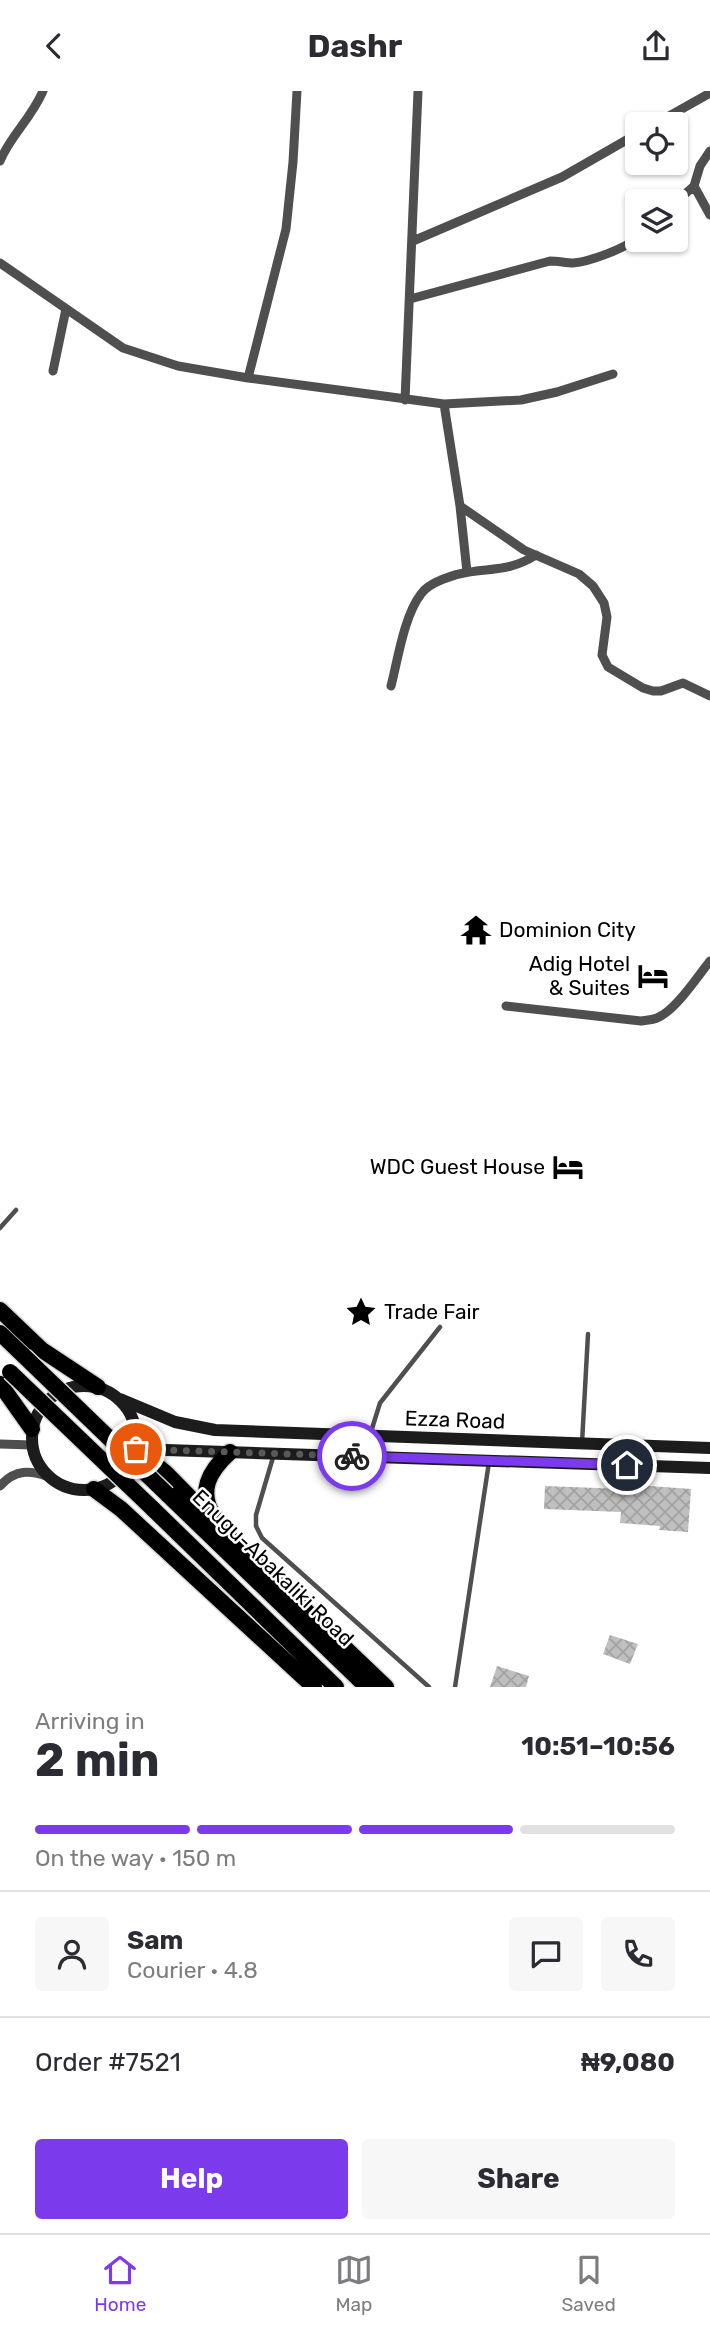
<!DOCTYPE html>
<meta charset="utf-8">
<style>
body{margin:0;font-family:Rubik,sans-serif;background:#f7f7f7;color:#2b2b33;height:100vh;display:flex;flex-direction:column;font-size:26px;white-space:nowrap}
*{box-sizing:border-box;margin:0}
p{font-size:23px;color:#7c7c81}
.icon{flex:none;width:38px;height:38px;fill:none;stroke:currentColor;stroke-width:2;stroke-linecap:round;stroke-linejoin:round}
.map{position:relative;height:1596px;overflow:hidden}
.drawer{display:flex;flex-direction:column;background:#fff;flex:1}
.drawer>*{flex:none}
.fabs{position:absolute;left:625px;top:21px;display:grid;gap:14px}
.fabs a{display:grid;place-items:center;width:63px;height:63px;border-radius:7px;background:#fff;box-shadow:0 2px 5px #0004;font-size:35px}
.pin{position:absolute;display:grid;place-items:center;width:60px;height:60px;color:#fff;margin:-30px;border:4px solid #fff;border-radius:50%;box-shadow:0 2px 7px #0007}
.courier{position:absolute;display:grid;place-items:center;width:70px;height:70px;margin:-35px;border:5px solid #7c3aed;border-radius:50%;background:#fff;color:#222;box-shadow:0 2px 9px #0007}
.head em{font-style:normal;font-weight:700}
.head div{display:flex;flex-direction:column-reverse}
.head{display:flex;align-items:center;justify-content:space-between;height:119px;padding:0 35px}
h1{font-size:46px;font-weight:700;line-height:52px}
.bar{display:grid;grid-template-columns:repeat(4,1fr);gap:10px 7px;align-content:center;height:84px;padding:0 35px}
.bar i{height:9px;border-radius:5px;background:#e1e1e2}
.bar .selected{background:#7c3aed}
.bar p{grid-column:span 4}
.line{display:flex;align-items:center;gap:18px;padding:0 35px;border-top:2px solid #e1e1e2}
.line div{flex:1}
.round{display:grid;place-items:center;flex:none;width:74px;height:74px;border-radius:7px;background:#f7f7f7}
.action{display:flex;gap:14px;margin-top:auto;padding:14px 35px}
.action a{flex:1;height:80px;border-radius:7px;background:#7c3aed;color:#fff;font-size:28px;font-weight:700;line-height:80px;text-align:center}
.action a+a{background:#f7f7f7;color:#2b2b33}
header{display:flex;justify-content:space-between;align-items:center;height:91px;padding:0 35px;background:#fff;font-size:32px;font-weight:700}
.dock{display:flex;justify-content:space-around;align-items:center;height:98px;border-top:2px solid #e1e1e2;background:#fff;font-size:19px;color:#7c7c81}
.dock a{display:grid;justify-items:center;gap:4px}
.dock .selected{color:#7c3aed}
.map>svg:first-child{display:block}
.building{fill:url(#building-cross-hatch)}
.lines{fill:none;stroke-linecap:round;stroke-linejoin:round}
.trunk-casing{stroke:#dbdbdb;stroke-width:19}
.service{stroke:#4f4f4f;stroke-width:4.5}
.minor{stroke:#4f4f4f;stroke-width:9}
.secondary{stroke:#1c1c1c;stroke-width:12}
.trunk{stroke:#000;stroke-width:16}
.trunk-bridge-casing{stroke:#dbdbdb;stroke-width:19;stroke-linecap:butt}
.trunk-bridge{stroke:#000;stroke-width:16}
.done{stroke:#595959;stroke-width:7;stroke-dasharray:0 12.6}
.route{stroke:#7c3aed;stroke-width:9}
.labels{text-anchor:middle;stroke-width:5;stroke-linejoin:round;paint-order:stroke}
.poi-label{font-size:21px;fill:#000;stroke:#fff;text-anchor:start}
.street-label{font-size:21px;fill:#000;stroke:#fff}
</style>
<header><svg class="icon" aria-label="back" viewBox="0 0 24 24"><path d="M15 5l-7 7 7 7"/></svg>Dashr<svg class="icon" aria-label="share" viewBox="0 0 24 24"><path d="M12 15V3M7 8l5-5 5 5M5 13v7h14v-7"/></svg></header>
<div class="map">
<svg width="710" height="1596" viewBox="0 0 710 1596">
<defs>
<pattern id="building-cross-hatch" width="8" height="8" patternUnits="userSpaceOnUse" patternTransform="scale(1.75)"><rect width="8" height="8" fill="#bfbfbf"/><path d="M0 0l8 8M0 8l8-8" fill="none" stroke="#a2a2a2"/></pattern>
</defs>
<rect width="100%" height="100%" fill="#fff"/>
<path class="building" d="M623,1393L691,1398L688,1441L659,1439L660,1435L620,1432L621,1421L544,1418L545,1395L623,1398Z
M610,1544L638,1553L630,1573L603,1563Z
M497,1575L529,1585L526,1596H490Z"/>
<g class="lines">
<g class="trunk-casing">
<path id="trunk" d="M0,1219L42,1259L98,1296
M0,1242L24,1265
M0,1293L32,1338
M136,1358L166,1382L232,1449L386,1596
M94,1398L121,1418L314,1596
M167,1403L367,1596
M152,1417L336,1596
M215,1427C197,1401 209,1380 230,1361"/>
</g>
<path class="service" d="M0,1137L16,1119
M370,1344L380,1312L440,1236
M582,1352L588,1243
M274,1363L256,1424V1435L262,1447L429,1596
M455,1596L489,1371"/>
<path class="minor" d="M655,33L710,2
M0,70C11,44 31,28 43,0
M694,95L710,124
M676,111L694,95L700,75L710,60
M413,150L562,86L637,43
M0,172L123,257L178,275L248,287L444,313L521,309L557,301L613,283
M410,208L550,170C558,170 566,172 573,172C589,171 626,157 637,147
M53,280L66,218
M248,287L286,138L293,71L297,0
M405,309L418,0
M444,313L460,415L467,481
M460,415L524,459L579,483L593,495L604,512L607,526L602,564L608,576L643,597L653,600H661L683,592L710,605
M391,595C398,568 404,525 421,503C429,491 455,483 469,481C496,477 512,479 536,464
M506,915L641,930C646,929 652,929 657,927C676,919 697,886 710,870
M0,1353L32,1354
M0,1395C15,1378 30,1379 49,1386"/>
<path class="secondary" d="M32 1347a52 52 0 1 1 104 0a52 52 0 1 1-104 0Z
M120,1308L175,1331L215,1339L710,1357
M136,1358L710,1377"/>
<use href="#trunk" class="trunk"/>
<g class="trunk-bridge-casing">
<path id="trunk-bridge" d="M24,1265L167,1403
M10,1281L152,1417"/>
</g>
<use href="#trunk-bridge" class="trunk-bridge"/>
</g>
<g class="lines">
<path class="done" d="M136,1358L352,1365"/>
<path class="route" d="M352,1365L627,1374"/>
</g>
<defs>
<g id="temple-bare" transform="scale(2.415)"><path d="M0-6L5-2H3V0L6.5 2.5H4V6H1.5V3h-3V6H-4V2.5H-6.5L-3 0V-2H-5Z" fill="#000" stroke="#fff" stroke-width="2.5" paint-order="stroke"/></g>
<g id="hotel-bare" transform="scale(2.415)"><path d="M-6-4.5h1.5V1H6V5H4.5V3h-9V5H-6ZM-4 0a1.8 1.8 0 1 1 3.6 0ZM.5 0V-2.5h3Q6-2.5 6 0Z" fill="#000" stroke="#fff" stroke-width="2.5" paint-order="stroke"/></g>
<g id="sight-bare" transform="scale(2.415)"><path d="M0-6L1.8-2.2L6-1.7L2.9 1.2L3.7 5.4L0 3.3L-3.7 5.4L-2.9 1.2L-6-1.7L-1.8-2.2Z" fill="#000" stroke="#fff" stroke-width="2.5" paint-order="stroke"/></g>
</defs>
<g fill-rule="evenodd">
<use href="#temple-bare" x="476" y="839"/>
<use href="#hotel-bare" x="653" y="885"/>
<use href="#hotel-bare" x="568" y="1076"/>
<use href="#sight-bare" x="361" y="1221"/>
</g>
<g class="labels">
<g class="poi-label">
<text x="499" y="846">Dominion City</text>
<text x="630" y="880" text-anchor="end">Adig Hotel<tspan x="630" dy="24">&amp; Suites</tspan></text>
<text x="545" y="1083" text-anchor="end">WDC Guest House</text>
<text x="384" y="1228">Trade Fair</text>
</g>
<g class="street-label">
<text transform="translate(455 1329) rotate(2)" y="7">Ezza Road</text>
<text transform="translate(273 1477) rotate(44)" y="7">Enugu-Abakaliki Road</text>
</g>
</g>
</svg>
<div class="fabs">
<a><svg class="icon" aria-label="locate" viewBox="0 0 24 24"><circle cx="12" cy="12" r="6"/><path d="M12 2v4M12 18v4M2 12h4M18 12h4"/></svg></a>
<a><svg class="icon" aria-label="layers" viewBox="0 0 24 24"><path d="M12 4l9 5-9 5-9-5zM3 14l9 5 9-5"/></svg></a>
</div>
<div class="pin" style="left:136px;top:1358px;background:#ea580c"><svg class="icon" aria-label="bag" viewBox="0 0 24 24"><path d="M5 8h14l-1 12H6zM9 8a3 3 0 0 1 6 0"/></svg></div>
<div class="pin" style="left:627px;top:1374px;background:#1f2937"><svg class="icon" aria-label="home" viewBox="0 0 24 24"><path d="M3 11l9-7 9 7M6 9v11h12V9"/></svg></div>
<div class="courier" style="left:352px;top:1365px"><svg class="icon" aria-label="bike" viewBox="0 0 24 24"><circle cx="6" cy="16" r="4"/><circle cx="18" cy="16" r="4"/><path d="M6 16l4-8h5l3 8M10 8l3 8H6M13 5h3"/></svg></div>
</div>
<section class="drawer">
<div class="head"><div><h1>2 min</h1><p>Arriving in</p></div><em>10:51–10:56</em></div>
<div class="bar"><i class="selected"></i><i class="selected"></i><i class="selected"></i><i></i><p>On the way · 150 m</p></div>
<div class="line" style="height:126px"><a class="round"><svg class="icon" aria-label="person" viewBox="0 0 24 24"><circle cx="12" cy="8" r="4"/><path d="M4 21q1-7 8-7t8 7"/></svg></a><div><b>Sam</b><p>Courier · 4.8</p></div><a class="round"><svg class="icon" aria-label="chat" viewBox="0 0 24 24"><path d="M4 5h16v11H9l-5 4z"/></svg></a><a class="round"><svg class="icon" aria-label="phone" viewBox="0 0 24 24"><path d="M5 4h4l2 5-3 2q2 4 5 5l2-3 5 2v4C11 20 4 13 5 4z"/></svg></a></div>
<div class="line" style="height:91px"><div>Order #7521</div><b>₦9,080</b></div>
<div class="action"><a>Help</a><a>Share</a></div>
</section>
<nav class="dock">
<a class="selected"><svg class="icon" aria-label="home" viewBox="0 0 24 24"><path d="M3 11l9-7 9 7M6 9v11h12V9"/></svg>Home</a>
<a><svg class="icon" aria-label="map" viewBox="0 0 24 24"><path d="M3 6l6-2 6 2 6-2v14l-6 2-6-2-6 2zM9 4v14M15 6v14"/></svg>Map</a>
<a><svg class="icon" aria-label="saved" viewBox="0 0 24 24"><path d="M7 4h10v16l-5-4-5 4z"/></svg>Saved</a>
</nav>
